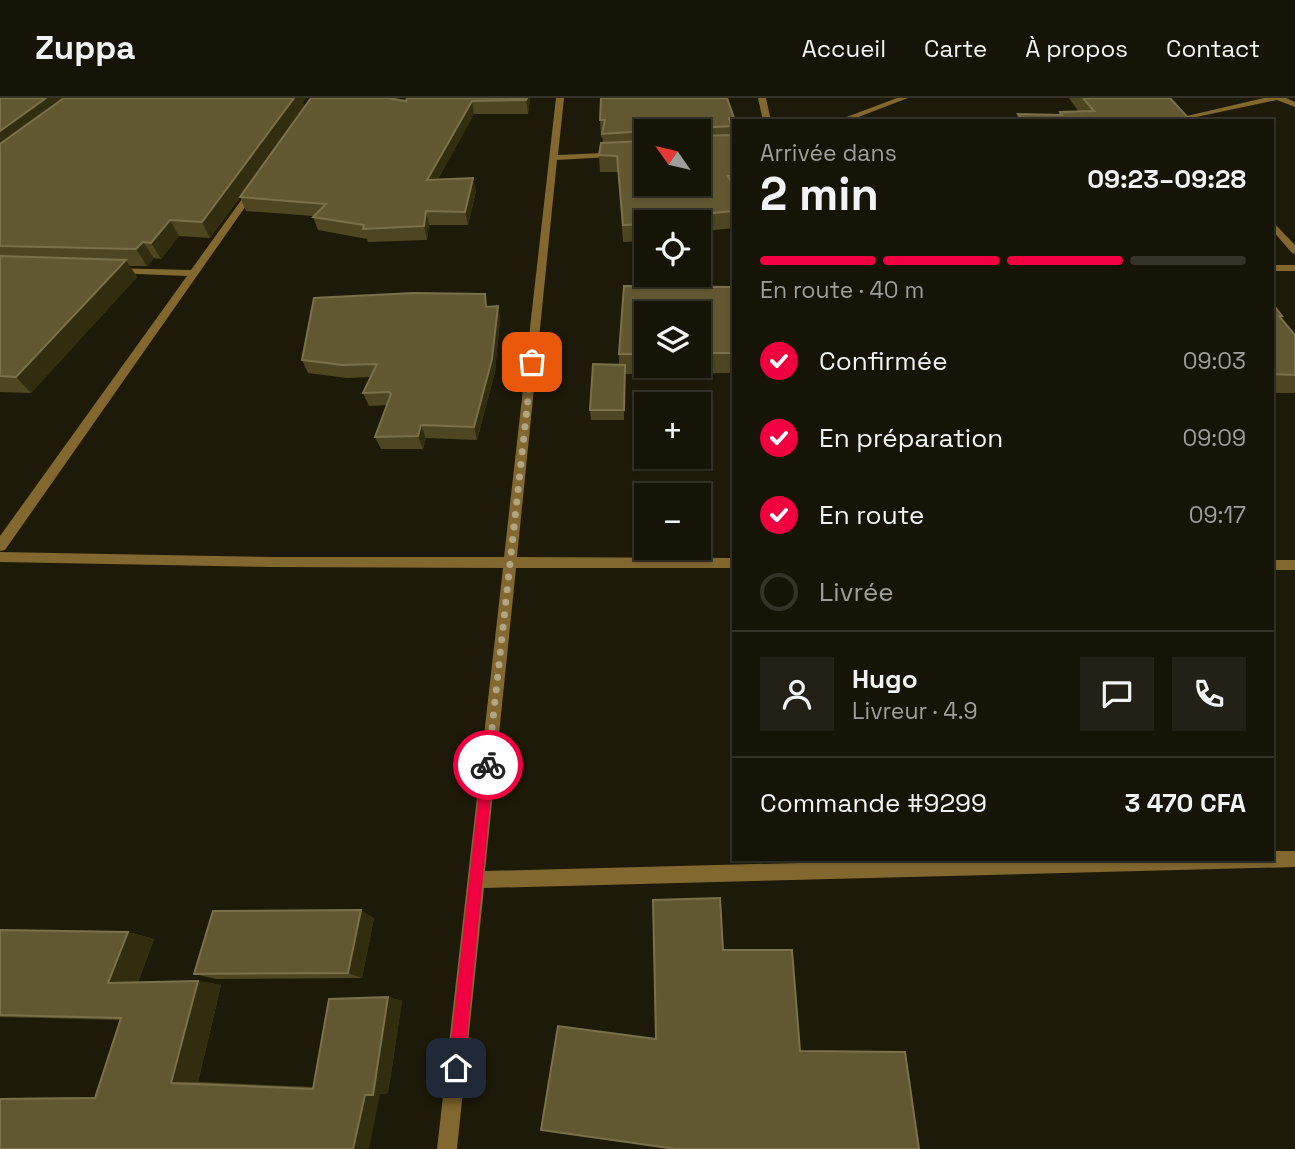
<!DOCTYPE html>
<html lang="fr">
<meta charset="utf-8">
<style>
body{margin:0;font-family:"Space Grotesk",sans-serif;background:#232115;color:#f1f3f6;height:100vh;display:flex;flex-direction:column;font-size:26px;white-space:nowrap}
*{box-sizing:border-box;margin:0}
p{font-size:23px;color:#9e9e9b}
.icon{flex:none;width:38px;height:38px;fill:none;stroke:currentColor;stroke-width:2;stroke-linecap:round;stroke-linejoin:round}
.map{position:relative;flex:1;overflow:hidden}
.details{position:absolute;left:732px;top:21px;width:542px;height:742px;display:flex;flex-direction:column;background:#161407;border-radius:0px;box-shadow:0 2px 5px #0004,0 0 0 2px #353328}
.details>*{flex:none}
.needle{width:46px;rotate:304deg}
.tools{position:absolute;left:634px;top:21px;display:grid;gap:14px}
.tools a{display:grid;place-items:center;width:77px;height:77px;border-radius:0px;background:#161407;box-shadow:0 2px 5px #0004,0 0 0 2px #353328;font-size:35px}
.pin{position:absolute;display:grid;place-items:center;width:60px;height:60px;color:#fff;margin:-30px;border-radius:14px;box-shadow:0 4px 10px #0006}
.courier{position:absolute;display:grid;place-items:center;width:70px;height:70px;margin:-35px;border:5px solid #f10041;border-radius:50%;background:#fff;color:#222;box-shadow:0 2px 9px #0007}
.headline em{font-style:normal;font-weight:700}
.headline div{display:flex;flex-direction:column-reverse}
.headline{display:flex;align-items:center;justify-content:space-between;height:119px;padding:0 28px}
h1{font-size:46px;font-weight:700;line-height:52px}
.bar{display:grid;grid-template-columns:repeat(4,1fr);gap:10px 7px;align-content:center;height:84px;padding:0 28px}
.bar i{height:9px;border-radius:5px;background:#353328}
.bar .on{background:#f10041}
.bar p{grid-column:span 4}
.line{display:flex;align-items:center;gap:18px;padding:0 28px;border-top:2px solid #353328}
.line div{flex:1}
.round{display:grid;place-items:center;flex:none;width:74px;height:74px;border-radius:0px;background:#232115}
ol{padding:0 28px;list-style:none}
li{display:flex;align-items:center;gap:21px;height:77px}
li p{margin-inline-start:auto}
li .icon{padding:7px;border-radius:50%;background:#f10041;color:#fff;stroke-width:4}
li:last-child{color:#9e9e9b}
li i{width:38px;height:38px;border:4px solid #353328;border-radius:50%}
header{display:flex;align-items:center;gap:42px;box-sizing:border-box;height:98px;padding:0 35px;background:#161407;border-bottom:2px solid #353328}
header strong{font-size:33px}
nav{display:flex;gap:38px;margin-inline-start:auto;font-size:24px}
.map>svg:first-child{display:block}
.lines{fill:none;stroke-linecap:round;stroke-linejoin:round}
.minor{fill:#82672f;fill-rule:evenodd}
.wall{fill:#4e4620;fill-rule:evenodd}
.shaded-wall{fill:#332d10}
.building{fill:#615832;stroke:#7a7049;stroke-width:2}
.route{fill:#f10041}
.done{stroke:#b0a684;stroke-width:7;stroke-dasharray:0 12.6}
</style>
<header>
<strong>Zuppa</strong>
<nav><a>Accueil</a><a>Carte</a><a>À propos</a><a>Contact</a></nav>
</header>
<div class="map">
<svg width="1295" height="1051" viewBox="0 0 1295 1051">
<rect width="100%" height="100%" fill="#1e1a09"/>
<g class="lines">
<path class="minor" d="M556,0H564L558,57L646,53V57L557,62L517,459L733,460V470H516L485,773L954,761H1272V753H1295V769L484,790L457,1051H437L503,470L272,469L0,464V454L272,459H504Z
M758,0H766L771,23H763Z
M897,0H908L848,23H836Z
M1264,0H1286L1295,4V9L1277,2L1182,22L1178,20Z
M253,89L257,92L5,452L0,453V438L187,178L113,175L110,174V170L191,172L250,90Z
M1272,123L1295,147V156L1292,155L1272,132Z
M1272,167H1295V173H1272Z
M1272,462H1295V472H1272Z"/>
</g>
<path class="wall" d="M0,0H306L303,4L304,9L406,3L530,0L528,16H474L438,81L476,93L468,127H429L427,142L368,144L367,141L318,132L313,119V118L246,113L240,99L210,140L179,138L161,161L154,160L147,168H129L137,179L31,295L0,294Z
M1069,0H1170L1191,23H1016L1018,16L1058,17L1060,14H1079Z
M734,20L733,36L730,37H733V130L698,134V124H646V143L623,144L618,74H600L599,57L603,45L602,39H601L600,22ZM646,33L698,86H646Z
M624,188L733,189V275L625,276L624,322H591L590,312L593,266L619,267V256ZM646,215H698V268H646Z
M1272,205L1282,218L1281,220L1295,277V295H1272Z
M498,208L500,221L495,274L477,342L426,340L423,351H381L375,339L387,307L369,308L363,295L371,279L347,280L308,275L302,262L487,209Z
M374,820L362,880L216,881L194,876Z
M0,832L128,834L154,841L138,884L198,883L221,887L198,984L313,989L388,899L402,903L388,995L0,1051V1000L95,999L121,922L0,919Z"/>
<path class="shaded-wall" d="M46,0H77L0,58V33Z
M294,0H306L303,4L304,9L210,140L202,124Z
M527,0H530L528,16L526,2Z
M472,3L474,16L430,95L427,82Z
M473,80L476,93L468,127L465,114Z
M426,113L429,127L427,142L424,128Z
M170,122L179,138L161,161L151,145Z
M143,144L154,160L147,168L136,151Z
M126,162L137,179L31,295L16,279Z
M498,208L500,221L495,274L477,342L474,329Z
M421,327L426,340L423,351L418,338Z
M361,812L374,820L362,880L348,875Z
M128,834L154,841L136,889L108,885Z
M198,883L221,887L198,984L171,985Z
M388,899L402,903L388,995L380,996L369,1051H353L365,997Z"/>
<path class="building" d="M0,0H46L0,33Z
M64,0H294L202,124L170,122L151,145L143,144L136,151L0,148V46Z
M311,0H388L406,3L407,0H527L526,2L472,3L427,82L473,80L465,114L426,113L424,128L363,131L364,127L313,119L326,106L240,99Z
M601,0H727L734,20H729L731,28L699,30L697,33H646L602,36L605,22H600Z
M1083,0H1170L1191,23H1023L1018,16L1062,17L1060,14L1094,13Z
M733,37V78H728L733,88V113L673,119L674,124H646V126L623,127L617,58L599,57L601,45L646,43V86H698V38Z
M0,158L126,162L16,279L0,278Z
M624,188L733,189V255H698V215H646V256H619Z
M413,195L485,196L486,209L498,208L492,261L474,329L421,327L418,338L375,339L391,296L389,294L363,295L377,266L342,267L302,262L314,200Z
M1272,205L1282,218H1279L1295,237V277L1272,276Z
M593,266L625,267L624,312H590Z
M720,800L723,852H792L800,953L905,954L919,1051H676L541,1032L558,928L656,941L653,802Z
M361,812L348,875L194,876L213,813Z
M0,832L128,834L108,885L198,883L171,985L313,991L329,901L388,899L373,997H365L353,1051H0V1001L95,1000L121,920L0,917Z"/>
<path class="route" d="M488,661L494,667L464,970L461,976L456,978L450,976L448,970L482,667Z"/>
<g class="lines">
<path class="done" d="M488,667L532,264"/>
</g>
</svg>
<div class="tools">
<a><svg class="needle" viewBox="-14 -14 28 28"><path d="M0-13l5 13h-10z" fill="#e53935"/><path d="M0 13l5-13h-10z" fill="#9e9e9b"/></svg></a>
<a><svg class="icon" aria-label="locate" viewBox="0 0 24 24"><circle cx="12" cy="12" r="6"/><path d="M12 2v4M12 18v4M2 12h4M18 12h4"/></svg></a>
<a><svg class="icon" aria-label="layers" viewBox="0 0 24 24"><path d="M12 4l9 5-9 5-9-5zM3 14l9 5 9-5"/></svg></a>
<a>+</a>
<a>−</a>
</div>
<div class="pin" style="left:532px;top:264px;background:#ea580c"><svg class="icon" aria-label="bag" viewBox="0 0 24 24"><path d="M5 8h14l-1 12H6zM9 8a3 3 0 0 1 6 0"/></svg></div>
<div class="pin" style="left:456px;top:970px;background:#1f2937"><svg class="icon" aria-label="home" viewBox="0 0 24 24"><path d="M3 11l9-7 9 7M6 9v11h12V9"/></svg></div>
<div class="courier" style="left:488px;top:667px"><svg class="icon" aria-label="bike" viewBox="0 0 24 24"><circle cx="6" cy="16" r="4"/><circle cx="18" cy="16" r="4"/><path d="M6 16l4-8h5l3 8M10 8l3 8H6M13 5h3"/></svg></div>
<section class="details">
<div class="headline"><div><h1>2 min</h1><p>Arrivée dans</p></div><em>09:23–09:28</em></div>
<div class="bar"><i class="on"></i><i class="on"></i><i class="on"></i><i></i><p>En route · 40 m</p></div>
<ol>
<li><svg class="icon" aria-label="check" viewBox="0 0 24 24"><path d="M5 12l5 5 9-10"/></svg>Confirmée<p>09:03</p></li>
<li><svg class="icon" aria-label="check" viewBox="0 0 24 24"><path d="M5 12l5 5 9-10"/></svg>En préparation<p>09:09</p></li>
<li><svg class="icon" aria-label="check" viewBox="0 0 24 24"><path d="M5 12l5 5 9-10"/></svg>En route<p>09:17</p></li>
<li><i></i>Livrée</li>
</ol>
<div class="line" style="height:126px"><a class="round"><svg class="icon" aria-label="person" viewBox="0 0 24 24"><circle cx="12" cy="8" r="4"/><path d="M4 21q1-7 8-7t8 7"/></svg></a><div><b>Hugo</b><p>Livreur · 4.9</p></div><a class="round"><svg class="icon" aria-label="chat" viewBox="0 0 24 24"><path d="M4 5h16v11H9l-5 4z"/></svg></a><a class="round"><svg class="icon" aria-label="phone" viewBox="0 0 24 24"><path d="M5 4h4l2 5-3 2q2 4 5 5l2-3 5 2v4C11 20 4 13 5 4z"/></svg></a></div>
<div class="line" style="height:91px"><div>Commande #9299</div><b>3 470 CFA</b></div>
</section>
</div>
